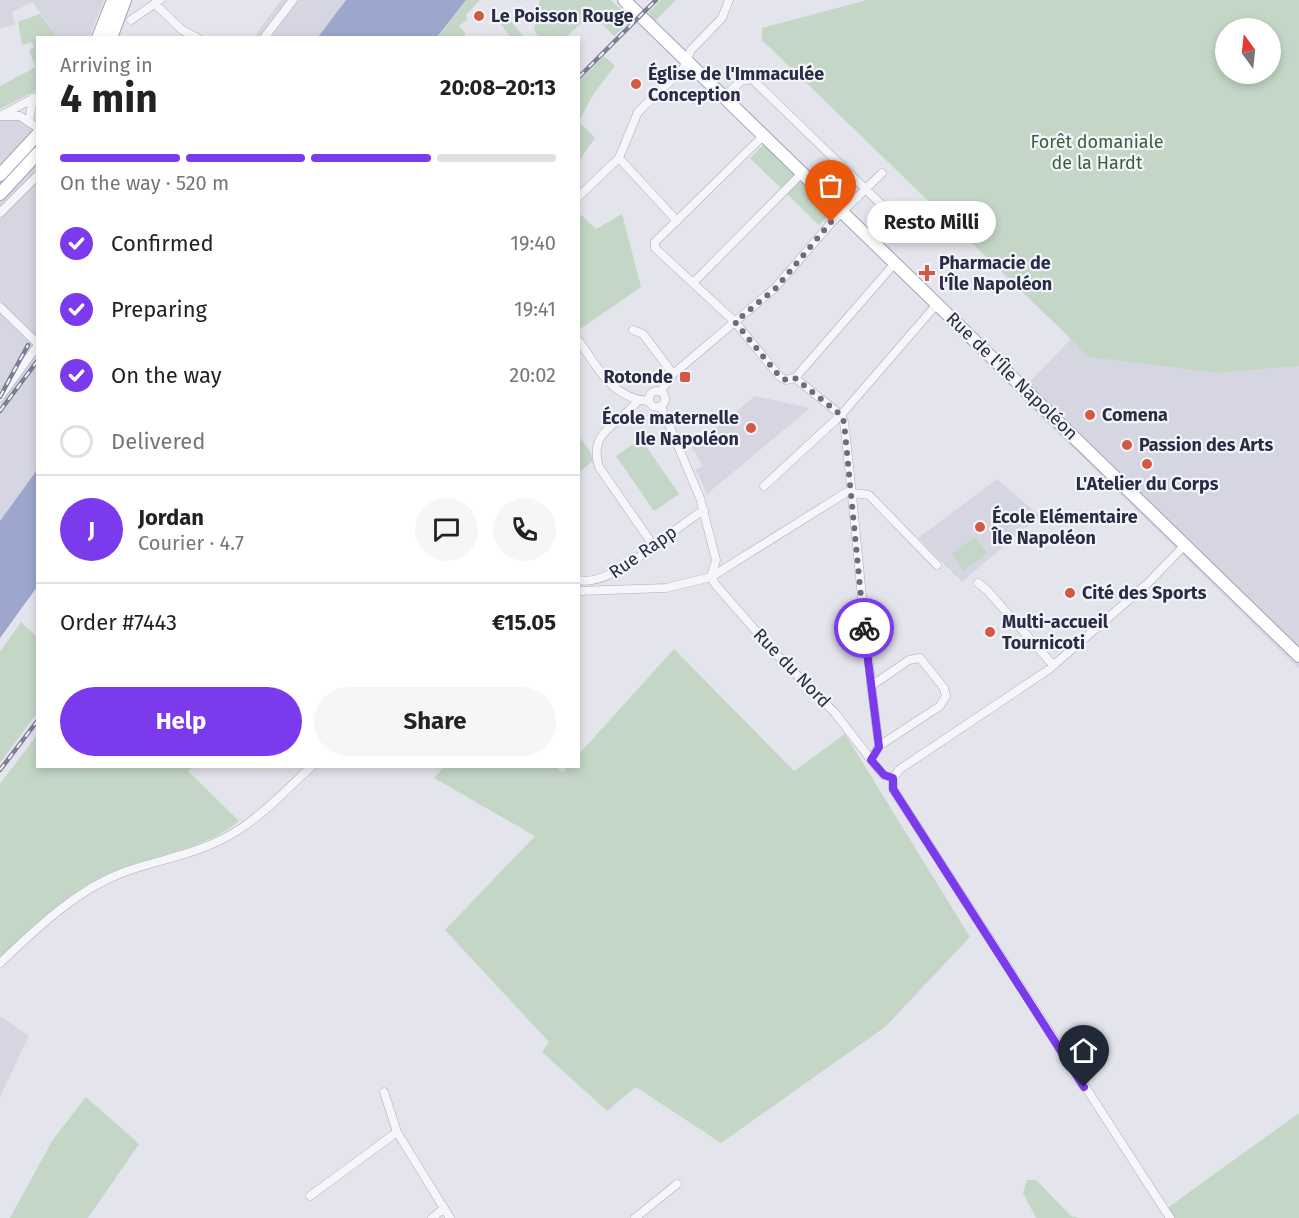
<!DOCTYPE html>
<meta charset="utf-8">
<style>
body{margin:0;font-family:"Fira Sans",sans-serif;background:#f6f6f6;color:#222;height:100vh;display:flex;flex-direction:column;font-size:22px;white-space:nowrap}
*{box-sizing:border-box;margin:0}
p{font-size:20px;color:#767676}
.icon{flex:none;width:33px;height:33px;fill:none;stroke:currentColor;stroke-width:2;stroke-linecap:round;stroke-linejoin:round}
.map{position:relative;flex:1;overflow:hidden}
.drawer{position:absolute;left:36px;top:36px;width:544px;height:732px;display:flex;flex-direction:column;background:#fff;border-radius:0px;box-shadow:0 3px 9px #0003}
.drawer>*{flex:none}
.needle{width:39px;rotate:345deg}
.tools{position:absolute;left:1215px;top:18px;display:grid;gap:12px}
.tools a{display:grid;place-items:center;width:66px;height:66px;border-radius:50%;background:#fff;box-shadow:0 3px 9px #0003;font-size:30px}
.pin{position:absolute;display:grid;place-items:center;width:51px;height:51px;color:#fff;margin:-62px -26px;border-radius:50% 50% 50% 0;rotate:-45deg;box-shadow:0 0 6px #0007}
.pin .icon{rotate:45deg}
.courier{position:absolute;display:grid;place-items:center;width:60px;height:60px;margin:-30px;border:4px solid #7c3aed;border-radius:50%;background:#fff;color:#222;box-shadow:0 2px 8px #0007}
.bubble{position:absolute;height:42px;border-radius:21px;background:#fff;box-shadow:0 3px 9px #0003;font-size:20px;font-weight:700;line-height:42px;text-align:center}
.headline em{font-style:normal;font-weight:700}
.headline div{display:flex;flex-direction:column-reverse}
.headline{display:flex;align-items:center;justify-content:space-between;height:102px;padding:0 24px}
h1{font-size:39px;font-weight:700;line-height:45px}
.bar{display:grid;grid-template-columns:repeat(4,1fr);gap:9px 6px;align-content:center;height:72px;padding:0 24px}
.bar i{height:8px;border-radius:4px;background:#e0e0e0}
.bar .selected{background:#7c3aed}
.bar p{grid-column:span 4}
.line{display:flex;align-items:center;gap:15px;padding:0 24px;border-top:2px solid #e0e0e0}
.line div{flex:1}
.round{display:grid;place-items:center;flex:none;width:63px;height:63px;border-radius:32px;background:#f6f6f6}
ol{padding:0 24px;list-style:none}
li{display:flex;align-items:center;gap:18px;height:66px}
li p{margin-inline-start:auto}
li .icon{padding:6px;border-radius:50%;background:#7c3aed;color:#fff;stroke-width:4}
li:last-child{color:#767676}
li i{width:33px;height:33px;border:3px solid #e0e0e0;border-radius:50%}
.primary-button{display:flex;gap:12px;margin-top:auto;padding:12px 24px}
.primary-button a{flex:1;height:69px;border-radius:36px;background:#7c3aed;color:#fff;font-size:24px;font-weight:700;line-height:69px;text-align:center}
.primary-button a+a{background:#f6f6f6;color:#222}
.map>svg:first-child{display:block}
.built{fill:#d5d6e1}
.green{fill:#c4d6c5;fill-rule:evenodd}
.water{fill:#9da6cd}
.lines{fill:none;stroke-linecap:round;stroke-linejoin:round}
.street-casing{stroke:#acadba;stroke-width:9}
.primary-casing{stroke:#a2a4b8;stroke-width:14}
.street{stroke:#f6f6fa;stroke-width:8}
.primary{stroke:#fff;stroke-width:12}
.rail-casing{stroke:#7c7e96;stroke-width:4.5}
.rail{stroke:#f3f4f9;stroke-width:2;stroke-dasharray:7;stroke-linecap:butt}
.done{stroke:#6b6c7f;stroke-width:6;stroke-dasharray:0 10.8}
.route{stroke:#7c3aed;stroke-width:8}
.poi-dot{fill:#d45944;stroke:#f3f4f9;stroke-width:2}
.labels{text-anchor:middle;stroke-width:4.5;stroke-linejoin:round;paint-order:stroke}
.poi-label{font-size:18px;font-weight:bold;fill:#2a2c45;stroke:#f3f4f9;text-anchor:start}
.park-label{font-size:18px;fill:#36613b;stroke:#f3f4f9}
.street-label{font-size:18px;fill:#2a2c45;stroke:#f3f4f9}
</style>
<div class="map">
<svg width="1299" height="1218" viewBox="0 0 1299 1218">
<rect width="100%" height="100%" fill="#e3e4ec"/>
<path class="built" d="M0,0H104L89,38L57,37L33,2L12,12L15,25L0,28Z
M281,0H346L318,37L253,38Z
M0,111L28,113L38,122L37,470L0,521Z
M1071,339L1087,357L1218,373L1299,366V669L1018,394Z
M755,396L810,408L707,494L696,470L703,466L692,448Z
M997,479L1040,516L962,582L918,538Z
M0,1016L29,1036L0,1097Z"/>
<path class="green" d="M466,0H480L466,15L467,20L459,26L466,34L462,37L437,38Z
M540,0H611L632,20L614,36L592,13L566,37H539L534,30Z
M661,0H676L655,21L648,13Z
M867,0H1299V366L1218,373L1087,357L1071,339L762,40V28ZM1226,28H1270V74H1226Z
M40,14L57,37L38,38L37,90L0,109V86L36,67L29,51L34,47L32,42L22,45L18,22Z
M506,15L524,37H510L499,21Z
M604,56L615,66L594,93L579,121V81Z
M579,122L595,138L579,161Z
M764,144L833,211L819,225L750,158Z
M579,213L596,229L622,214L641,287L580,329Z
M579,436L590,451L593,461L579,472Z
M641,439L679,494L654,511L616,456Z
M975,537L987,553L964,571L952,554Z
M21,622L37,637V713L0,763V652Z
M674,649L794,771L845,734L970,937L885,1027L721,1143L636,1087L607,1111L542,1052L549,1042L445,930L535,836L434,778L444,767L556,766L562,772L567,767L579,766V754Z
M37,735L38,766L193,767L188,771L239,821C203,850 158,854 117,870C71,888 35,925 0,957V784Z
M86,1097L139,1144L88,1218H10L52,1141Z
M1299,1113V1218H1173L1166,1209Z
M1027,1180H1036L1071,1216L1078,1218H1036L1023,1193Z"/>
<path class="water" d="M346,0H466L437,37H318Z
M37,470V587L0,638V521Z"/>
<g class="lines">
<g class="street-casing">
<path id="street" d="M155,4L182,30L198,38
M131,20L160,0
M264,38L293,0
M724,97L741,81L752,79L916,238
M0,116L38,96
M3,116H20L38,128
M29,122L33,98
M764,135L655,242V248L735,322L780,377L786,380L795,378L841,415L764,486
M619,158L677,221
M579,196L619,158L638,112L683,69L691,50L722,18L729,0
M0,213L38,175
M693,283L802,173
M0,307L38,344
M633,330L643,334L673,374
M579,341C598,368 612,398 648,401
M795,378L895,263
M649 399a8 8 0 1 1 16 0a8 8 0 1 1-16 0Z
M661,391L673,374L775,288L831,223L882,173
M0,397L38,345
M638,400C622,425 587,429 599,467L653,545
M661,406L700,498L716,560L711,577L715,584L777,655L835,713L883,775L893,778
M579,580C612,588 673,528 704,510
M978,583L987,590L1053,665
M579,591L666,588L711,577L847,492L869,495L937,565
M871,686L909,660L920,658L944,688L946,696L940,706L879,746
M871,760L879,746C864,639 857,530 844,422L841,415L937,304
M893,778V789L1170,1218
M893,778L900,769L1048,670L1147,584L1186,544
M0,963C37,928 76,890 124,872C164,858 204,853 240,829C266,812 289,787 312,766
M384,1092L397,1132L450,1218
M310,1196L397,1132
M432,1218L444,1208
M635,1218L677,1184"/>
</g>
<g class="primary-casing">
<path id="primary" d="M624,0L1299,656
M98,38L113,0
M111,38L125,0
M0,175L38,134
M0,194L38,153"/>
</g>
<use href="#street" class="street"/>
<use href="#primary" class="primary"/>
<g class="rail-casing">
<path id="rail" d="M579,77L656,0
M0,397L28,345
M0,411L38,360
M0,770L38,720"/>
</g>
<use href="#rail" class="rail"/>
</g>
<g class="lines">
<path class="done" d="M831,222L776,288L735,322L780,377L786,380L795,378L841,415L844,422L864,628"/>
<path class="route" d="M864,628L879,747L871,760L884,775L893,778V789L1084,1087"/>
</g>
<g class="poi-dot">
<circle cx="479" cy="16" r="6"/>
<circle cx="636" cy="84" r="6"/>
<path d="M924 264h6v6h6v6h-6v6h-6v-6h-6v-6h6z"/>
<rect x="679" y="371" width="12" height="12" rx="3"/>
<circle cx="1090" cy="415" r="6"/>
<circle cx="751" cy="428" r="6"/>
<circle cx="1127" cy="445" r="6"/>
<circle cx="1147" cy="464" r="6"/>
<circle cx="980" cy="527" r="6"/>
<circle cx="1070" cy="593" r="6"/>
<circle cx="990" cy="632" r="6"/>
</g>
<g class="labels">
<g class="poi-label">
<text x="491" y="22">Le Poisson Rouge</text>
<text x="648" y="80">Église de l'Immaculée<tspan x="648" dy="21">Conception</tspan></text>
<text x="939" y="269">Pharmacie de<tspan x="939" dy="21">l'Île Napoléon</tspan></text>
<text x="673" y="383" text-anchor="end">Rotonde</text>
<text x="1102" y="421">Comena</text>
<text x="739" y="424" text-anchor="end">École maternelle<tspan x="739" dy="21">Ile Napoléon</tspan></text>
<text x="1139" y="451">Passion des Arts</text>
<text x="1147" y="490" text-anchor="middle">L'Atelier du Corps</text>
<text x="992" y="523">École Elémentaire<tspan x="992" dy="21">Île Napoléon</tspan></text>
<text x="1082" y="599">Cité des Sports</text>
<text x="1002" y="628">Multi-accueil<tspan x="1002" dy="21">Tournicoti</tspan></text>
</g>
<g class="park-label">
<text x="1097" y="148">Forêt domaniale<tspan x="1097" dy="21">de la Hardt</tspan></text>
</g>
<g class="street-label">
<text transform="translate(1012 376) rotate(44)" y="6">Rue de l'Île Napoléon</text>
<text transform="translate(643 552) rotate(-35)" y="6">Rue Rapp</text>
<text transform="translate(792 668) rotate(46)" y="6">Rue du Nord</text>
</g>
</g>
</svg>
<div class="tools">
<a><svg class="needle" viewBox="-14 -14 28 28"><path d="M0-13l5 13h-10z" fill="#e53935"/><path d="M0 13l5-13h-10z" fill="#767676"/></svg></a>
</div>
<div class="pin" style="left:831px;top:222px;background:#ea580c"><svg class="icon" aria-label="bag" viewBox="0 0 24 24"><path d="M5 8h14l-1 12H6zM9 8a3 3 0 0 1 6 0"/></svg></div>
<div class="pin" style="left:1084px;top:1087px;background:#1f2937"><svg class="icon" aria-label="home" viewBox="0 0 24 24"><path d="M3 11l9-7 9 7M6 9v11h12V9"/></svg></div>
<div class="courier" style="left:864px;top:628px"><svg class="icon" aria-label="bike" viewBox="0 0 24 24"><circle cx="6" cy="16" r="4"/><circle cx="18" cy="16" r="4"/><path d="M6 16l4-8h5l3 8M10 8l3 8H6M13 5h3"/></svg></div>
<div class="bubble" style="left:867px;top:201px;width:129px">Resto Milli</div>
<section class="drawer">
<div class="headline"><div><h1>4 min</h1><p>Arriving in</p></div><em>20:08–20:13</em></div>
<div class="bar"><i class="selected"></i><i class="selected"></i><i class="selected"></i><i></i><p>On the way · 520 m</p></div>
<ol>
<li><svg class="icon" aria-label="check" viewBox="0 0 24 24"><path d="M5 12l5 5 9-10"/></svg>Confirmed<p>19:40</p></li>
<li><svg class="icon" aria-label="check" viewBox="0 0 24 24"><path d="M5 12l5 5 9-10"/></svg>Preparing<p>19:41</p></li>
<li><svg class="icon" aria-label="check" viewBox="0 0 24 24"><path d="M5 12l5 5 9-10"/></svg>On the way<p>20:02</p></li>
<li><i></i>Delivered</li>
</ol>
<div class="line" style="height:108px"><b class="round" style="background:#7c3aed;color:#fff">J</b><div><b>Jordan</b><p>Courier · 4.7</p></div><a class="round"><svg class="icon" aria-label="chat" viewBox="0 0 24 24"><path d="M4 5h16v11H9l-5 4z"/></svg></a><a class="round"><svg class="icon" aria-label="phone" viewBox="0 0 24 24"><path d="M5 4h4l2 5-3 2q2 4 5 5l2-3 5 2v4C11 20 4 13 5 4z"/></svg></a></div>
<div class="line" style="height:78px"><div>Order #7443</div><b>€15.05</b></div>
<div class="primary-button"><a>Help</a><a>Share</a></div>
</section>
</div>
